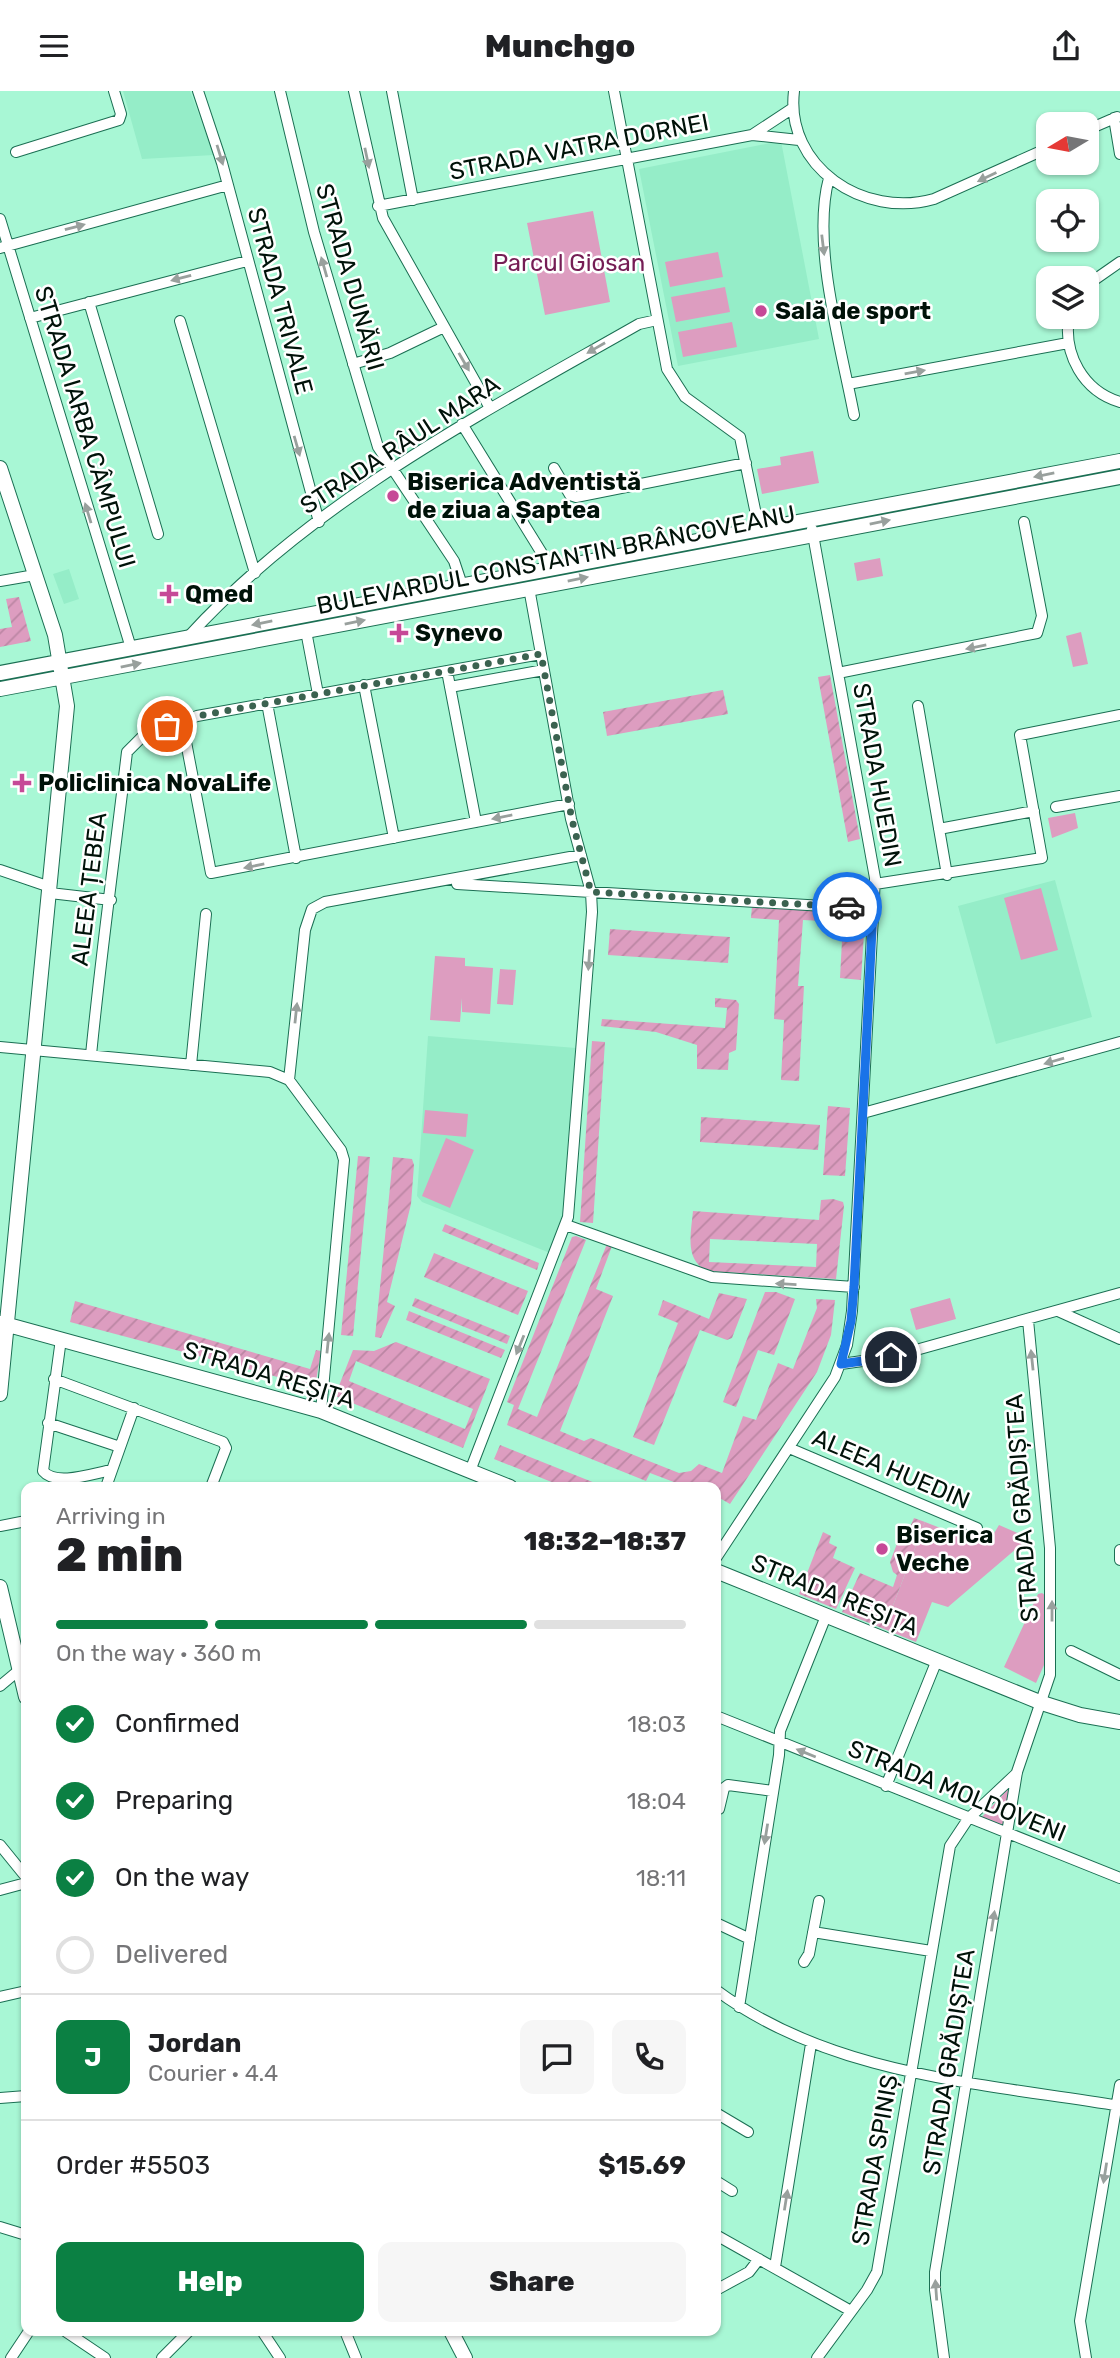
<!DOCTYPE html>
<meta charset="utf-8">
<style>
body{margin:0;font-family:Rubik,sans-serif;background:#f6f6f6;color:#202124;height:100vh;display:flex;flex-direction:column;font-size:26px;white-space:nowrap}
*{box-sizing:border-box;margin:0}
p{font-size:23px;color:#757577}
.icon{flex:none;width:38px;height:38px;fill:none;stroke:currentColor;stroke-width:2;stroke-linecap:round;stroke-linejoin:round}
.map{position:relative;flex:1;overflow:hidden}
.sheet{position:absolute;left:21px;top:1391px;width:700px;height:854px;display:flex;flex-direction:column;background:#fff;border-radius:14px;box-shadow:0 2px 5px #0004}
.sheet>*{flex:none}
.needle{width:46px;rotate:260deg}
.fabs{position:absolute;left:1036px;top:21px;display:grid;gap:14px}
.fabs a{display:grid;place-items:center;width:63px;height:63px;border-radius:14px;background:#fff;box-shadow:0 2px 5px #0004;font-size:35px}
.pin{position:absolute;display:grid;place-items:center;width:60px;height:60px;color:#fff;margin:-30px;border:4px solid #fff;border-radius:50%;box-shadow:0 2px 7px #0007}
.courier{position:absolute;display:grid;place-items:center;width:70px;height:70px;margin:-35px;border:5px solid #1a73e8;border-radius:50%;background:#fff;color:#222;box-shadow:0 2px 9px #0007}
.headline em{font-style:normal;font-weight:800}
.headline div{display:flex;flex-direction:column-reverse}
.headline{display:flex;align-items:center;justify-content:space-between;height:119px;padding:0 35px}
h1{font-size:46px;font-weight:800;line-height:52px}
.bar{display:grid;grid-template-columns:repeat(4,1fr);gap:10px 7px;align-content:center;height:84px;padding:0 35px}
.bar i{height:9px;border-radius:5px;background:#e0e0e0}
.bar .on{background:#0b8043}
.bar p{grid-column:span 4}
.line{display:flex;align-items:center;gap:18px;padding:0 35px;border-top:2px solid #e0e0e0}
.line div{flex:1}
.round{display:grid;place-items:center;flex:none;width:74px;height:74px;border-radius:14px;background:#f6f6f6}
ol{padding:0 35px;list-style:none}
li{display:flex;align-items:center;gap:21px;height:77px}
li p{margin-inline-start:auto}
li .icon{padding:7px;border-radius:50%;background:#0b8043;color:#fff;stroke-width:4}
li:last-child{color:#757577}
li i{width:38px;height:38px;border:4px solid #e0e0e0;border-radius:50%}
.action{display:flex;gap:14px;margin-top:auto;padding:14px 35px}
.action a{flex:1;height:80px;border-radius:14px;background:#0b8043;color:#fff;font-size:28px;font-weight:800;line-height:80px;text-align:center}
.action a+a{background:#f6f6f6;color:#202124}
header{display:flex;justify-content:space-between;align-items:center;height:91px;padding:0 35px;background:#fff;font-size:32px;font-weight:800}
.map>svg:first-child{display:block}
.built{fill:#95edc8}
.green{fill:#dd9dc0}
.garden{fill:url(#garden-furrows);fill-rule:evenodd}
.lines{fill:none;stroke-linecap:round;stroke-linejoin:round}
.street-casing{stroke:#1b6f53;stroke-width:12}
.secondary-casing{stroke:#1b6f53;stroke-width:16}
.street{stroke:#fff;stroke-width:10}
.secondary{stroke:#fff;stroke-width:14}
.oneway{fill:#99a09d}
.done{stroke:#3b6250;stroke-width:7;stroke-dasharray:0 12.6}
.route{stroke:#1a73e8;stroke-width:9}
.poi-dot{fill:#c64997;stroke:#fff;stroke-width:2.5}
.labels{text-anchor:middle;stroke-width:5;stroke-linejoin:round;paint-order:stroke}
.street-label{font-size:24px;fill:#001209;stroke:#fff}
.park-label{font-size:24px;fill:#751d55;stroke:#fff}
.poi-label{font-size:24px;font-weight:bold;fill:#001209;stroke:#fff;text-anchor:start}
</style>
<header><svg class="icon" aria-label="menu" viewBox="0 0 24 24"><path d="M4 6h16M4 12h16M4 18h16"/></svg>Munchgo<svg class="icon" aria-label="share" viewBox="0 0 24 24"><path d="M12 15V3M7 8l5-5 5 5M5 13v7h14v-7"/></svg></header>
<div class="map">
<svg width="1120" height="2267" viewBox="0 0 1120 2267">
<defs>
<pattern id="garden-furrows" width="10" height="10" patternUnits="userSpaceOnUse" patternTransform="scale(1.75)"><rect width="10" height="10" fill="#dd9dc0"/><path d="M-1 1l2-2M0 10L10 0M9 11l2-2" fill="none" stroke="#bc86a4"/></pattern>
</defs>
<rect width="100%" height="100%" fill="#a8f7d5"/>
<path class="built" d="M123,0H190L214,64L142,68Z
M781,50L819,248L678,275L639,78Z
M69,478L79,508L64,513L53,483Z
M1055,789L1092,926L996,953L958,815Z
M428,945L576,957L563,1126L550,1162L422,1111L417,1105Z"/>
<path class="green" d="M593,120L610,211L545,224L527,132Z
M718,161L723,186L670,196L665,171Z
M725,196L730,221L676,231L671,206Z
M732,231L737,256L683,266L678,241Z
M813,360L819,392L762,403L757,378L781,374L780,366Z
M880,467L883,485L857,490L854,472Z
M1081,541L1088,573L1073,576L1066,545Z
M1075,722L1078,737L1052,747L1048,727Z
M1041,797L1058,859L1021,869L1004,807Z
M435,865L465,867V875L493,877L490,923L462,921V907L460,931L430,929Z
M500,878L516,879L513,914L497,913Z
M425,1019L468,1023L466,1046L423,1042Z
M446,1047L474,1059L450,1117L422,1105Z
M950,1207L956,1228L916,1239L910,1218Z
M925,1431L976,1451L993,1444L999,1434L1029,1447L948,1516L932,1511L916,1551L884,1538Z
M1042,1502L1045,1504L1044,1574L1036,1592L1004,1576L1038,1503Z
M1012,1694L1004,1736L981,1727Z"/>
<path class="garden" d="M19,506L31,550L0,556V538L12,536L6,508Z
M830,584L860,748L848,751L818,586Z
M723,599L728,623L607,645L603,621Z
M752,815L860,822L865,826L861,889L840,887L843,831L803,829L798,895H804L799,990L781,989L784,929L774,928L779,829L751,827Z
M610,838L730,846L728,872L608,864Z
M715,907L736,909L739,913L736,959L729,962L728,979L697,978V954L656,941L601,935L602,928L725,937L727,917L715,916Z
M592,950L605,951L593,1132L580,1131Z
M828,1015L850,1017L845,1085L823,1084Z
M701,1026L820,1034L818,1059L700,1051Z
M358,1065L370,1066L353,1245L341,1244Z
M393,1066L412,1068L414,1074L411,1113L387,1211L395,1215L381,1247L375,1246Z
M833,1108L843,1111L844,1115L836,1188L708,1180C684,1170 691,1142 693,1120L819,1129L821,1109ZM710,1148L817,1153L816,1176L709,1171Z
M445,1133L539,1172L537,1179L442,1140Z
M576,1145L586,1149L518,1318L537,1326L607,1153L612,1155L596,1198L613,1205L560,1340L584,1350L591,1347L679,1382L691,1380L699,1373L722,1382L743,1325L756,1329L778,1272L793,1278L817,1217L816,1208L835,1209L831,1244L817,1281L730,1413L716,1405V1396H687L650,1382L646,1390L507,1334L514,1314L507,1311L572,1146Z
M434,1162L528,1200L518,1224L424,1186Z
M765,1201H776L795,1208L774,1264L758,1259L736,1316L723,1311Z
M719,1202L747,1208L732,1247L727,1249L700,1239L654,1354L633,1346L678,1232L658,1224L663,1209L709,1228Z
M415,1207L510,1245L507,1253L412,1215Z
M75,1210L310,1278L316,1259L321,1260L315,1296L70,1231Z
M409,1220L505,1259L501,1267L406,1229Z
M396,1251L490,1288L463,1357L335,1305L353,1259L374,1260ZM356,1270L473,1318L465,1338L349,1290Z
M500,1354L605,1396H564L494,1368Z
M914,1427L925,1431L884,1538L842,1521L860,1482L893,1496L897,1484L893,1481L890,1471L903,1437L909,1438Z
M823,1441L831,1445L829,1452L837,1456L833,1467L855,1477L836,1518L799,1503Z"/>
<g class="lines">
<g class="street-casing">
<path id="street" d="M198,0L222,72L319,431
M280,0L314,141L378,356L454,470L462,494
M354,0L383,127L490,317
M392,0L413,109
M614,0L667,278L685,306L740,346L759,438
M794,0C785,76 864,128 934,108L1048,57
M1114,27L1120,63
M1087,39L1117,26
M752,44L793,17
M16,61L119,29L121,23L114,0
M829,87C811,153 841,255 854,324
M378,115L752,44L799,49
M0,128L131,557
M0,157L228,94
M1087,194L1120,171
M89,211L158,443
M1069,226C1063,263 1083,300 1120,311
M30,227L247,170
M180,230L255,482
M353,273L390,262L444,236
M848,293L1068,252
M462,333L551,477
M554,377L570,404L576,406L746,372
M0,490L35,484
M306,540L318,603
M188,546C312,410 481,323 639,233L657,229
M447,580L476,731
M838,582L1037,542L1042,525L1024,431
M364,594L394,747
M450,596L544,579
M267,612L296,767
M918,615L947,784
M182,630L211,782L569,713
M1056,716L1120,705
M939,738L1034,720
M0,779L50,796
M457,793L873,818
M875,793L1042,767L1020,644L1120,624
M50,802L111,809
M0,956L270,981L289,989L341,1059L344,1069L321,1320
M91,964C101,863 115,762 127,661L141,647L197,625L541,563
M191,974L206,823
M289,989L305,839L312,818L325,811L581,764
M863,1022L1120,951
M566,1134L712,1186L854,1196
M1058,1220L1120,1248
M61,1248L43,1380C56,1396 94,1382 112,1379
M841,1273L891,1266L1120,1202
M54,1288L223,1351L226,1357L211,1396
M48,1332L120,1356
M789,1357L977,1437
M470,1380L568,1126L592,821L591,801L571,728L529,497
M106,1396L134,1317
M0,1435L26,1430
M1120,1459V1469
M716,1467L835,1286L847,1254L852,1220L875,787L812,438
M1071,1560L1120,1584
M0,1595L18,1580
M716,1625L1120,1787
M886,1695L937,1569
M719,1718L724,1697L728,1694L773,1700
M0,1754L26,1786
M0,1799L26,1792
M716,1832L750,1848
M813,1841L931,1860
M804,1871L809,1863L819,1810
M716,1899C832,1985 982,1992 1120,2015
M0,1906L26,1900
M739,1916L779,1664L780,1640L826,1525
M0,2007L26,2005
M716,2022L748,2041
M716,2090L732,2100
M0,2136L26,2144
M716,2144L851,2220
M775,2176L811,1953
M716,2199L749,2181L759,2168
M65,2240L105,2267
M262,2240L280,2267
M345,2240L356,2267
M11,2267L29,2240
M162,2267L189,2240
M817,2267L867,2199L877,2181L950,1755L968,1728L1017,1682
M944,2267L935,2199V2181L1017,1681L1050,1584V1457L1028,1229
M1086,2267L1080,2230L1120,1994"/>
</g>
<g class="secondary-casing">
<path id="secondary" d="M0,377L55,544L67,615L0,1303
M0,582L1120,370
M0,598L1120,386
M1,1232L321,1320L510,1396
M716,1480L1042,1612L1080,1624L1120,1631
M0,1496L26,1606
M451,2240L465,2267"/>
</g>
<use href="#street" class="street"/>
<use href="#secondary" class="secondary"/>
</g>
<defs><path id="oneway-solid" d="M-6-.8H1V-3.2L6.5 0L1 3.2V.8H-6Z" transform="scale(1.75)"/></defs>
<g class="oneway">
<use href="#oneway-solid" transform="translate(220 64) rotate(73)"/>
<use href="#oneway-solid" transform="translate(367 67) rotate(78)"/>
<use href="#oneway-solid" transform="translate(987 86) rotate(154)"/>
<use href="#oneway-solid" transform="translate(75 136) rotate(-15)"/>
<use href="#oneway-solid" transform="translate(823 154) rotate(83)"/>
<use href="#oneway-solid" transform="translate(324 176) rotate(-106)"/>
<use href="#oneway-solid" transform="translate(181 187) rotate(165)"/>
<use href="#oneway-solid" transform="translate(596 257) rotate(150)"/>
<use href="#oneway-solid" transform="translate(464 271) rotate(60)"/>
<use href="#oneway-solid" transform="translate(915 281) rotate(-10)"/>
<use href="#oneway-solid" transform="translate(297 355) rotate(74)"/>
<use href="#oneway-solid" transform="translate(1044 384) rotate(169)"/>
<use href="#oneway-solid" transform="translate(88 422) rotate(-107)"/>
<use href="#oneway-solid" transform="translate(880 431) rotate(-11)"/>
<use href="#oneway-solid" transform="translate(578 488) rotate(-11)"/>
<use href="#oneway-solid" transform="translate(355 531) rotate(-11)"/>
<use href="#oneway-solid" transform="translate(262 532) rotate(169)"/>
<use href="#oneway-solid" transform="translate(976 556) rotate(169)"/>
<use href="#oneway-solid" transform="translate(131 574) rotate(-11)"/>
<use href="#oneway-solid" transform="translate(502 726) rotate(169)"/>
<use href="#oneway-solid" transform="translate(254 775) rotate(169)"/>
<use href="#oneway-solid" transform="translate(589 869) rotate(94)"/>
<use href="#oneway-solid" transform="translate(296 922) rotate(-84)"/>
<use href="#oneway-solid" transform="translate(1054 970) rotate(164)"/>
<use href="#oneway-solid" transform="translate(786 1193) rotate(-177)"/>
<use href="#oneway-solid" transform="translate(328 1252) rotate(-84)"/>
<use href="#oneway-solid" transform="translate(520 1254) rotate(112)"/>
<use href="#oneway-solid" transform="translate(1032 1269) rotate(-96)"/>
<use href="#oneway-solid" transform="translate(1052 1520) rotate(-90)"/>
<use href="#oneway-solid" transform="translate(806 1662) rotate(-158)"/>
<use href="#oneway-solid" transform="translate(766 1743) rotate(99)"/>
<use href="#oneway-solid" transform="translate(993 1830) rotate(-81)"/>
<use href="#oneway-solid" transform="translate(1105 2082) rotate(99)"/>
<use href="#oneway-solid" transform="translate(786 2109) rotate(-81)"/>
<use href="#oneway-solid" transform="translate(936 2199) rotate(-94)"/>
</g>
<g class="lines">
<path class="done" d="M167,635L197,625L541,563L572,729L591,801L847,816"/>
<path class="route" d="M847,816L873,818L854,1196L851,1230L841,1273L891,1266"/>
</g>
<g class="poi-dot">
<circle cx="761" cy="220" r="7"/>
<circle cx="393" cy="405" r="7"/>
<path d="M165.5 492.5h7v7h7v7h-7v7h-7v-7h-7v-7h7z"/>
<path d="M395.5 531.5h7v7h7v7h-7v7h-7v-7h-7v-7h7z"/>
<path d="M18.5 681.5h7v7h7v7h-7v7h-7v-7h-7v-7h7z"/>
<circle cx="882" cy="1458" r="7"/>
</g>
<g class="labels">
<g class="street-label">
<text transform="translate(579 56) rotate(-11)" y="8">STRADA VATRA DORNEI</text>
<text transform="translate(350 186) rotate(74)" y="8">STRADA DUNĂRII</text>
<text transform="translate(280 210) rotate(75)" y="8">STRADA TRIVALE</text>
<text transform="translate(85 336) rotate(73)" y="8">STRADA IARBA CÂMPULUI</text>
<text transform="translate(400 354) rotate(-33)" y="8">STRADA RÂUL MARA</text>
<text transform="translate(556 469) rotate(-11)" y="8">BULEVARDUL CONSTANTIN BRÂNCOVEANU</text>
<text transform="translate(877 684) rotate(80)" y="8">STRADA HUEDIN</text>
<text transform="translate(89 798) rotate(-83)" y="8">ALEEA ȚEBEA</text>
<text transform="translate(269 1284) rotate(17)" y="8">STRADA REȘIȚA</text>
<text transform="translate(891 1378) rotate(23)" y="8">ALEEA HUEDIN</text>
<text transform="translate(1022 1417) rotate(-94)" y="8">STRADA GRĂDIȘTEA</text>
<text transform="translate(835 1504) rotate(22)" y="8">STRADA REȘIȚA</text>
<text transform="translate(957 1700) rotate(22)" y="8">STRADA MOLDOVENI</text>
<text transform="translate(949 1971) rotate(-81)" y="8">STRADA GRĂDIȘTEA</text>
<text transform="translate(875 2069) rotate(-80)" y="8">STRADA SPINIȘ</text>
</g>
<g class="park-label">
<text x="569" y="180">Parcul Giosan</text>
</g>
<g class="poi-label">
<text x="775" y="228">Sală de sport</text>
<text x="407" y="399">Biserica Adventistă<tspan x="407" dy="28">de ziua a Șaptea</tspan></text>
<text x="185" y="511">Qmed</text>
<text x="415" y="550">Synevo</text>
<text x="38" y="700">Policlinica NovaLife</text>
<text x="896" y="1452">Biserica<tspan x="896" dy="28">Veche</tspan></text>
</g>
</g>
</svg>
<div class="fabs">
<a><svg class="needle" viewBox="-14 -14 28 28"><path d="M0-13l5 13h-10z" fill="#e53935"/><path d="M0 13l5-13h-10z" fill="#757577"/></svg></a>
<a><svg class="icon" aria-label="locate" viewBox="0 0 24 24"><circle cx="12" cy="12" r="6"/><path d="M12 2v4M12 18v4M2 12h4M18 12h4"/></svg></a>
<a><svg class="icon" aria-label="layers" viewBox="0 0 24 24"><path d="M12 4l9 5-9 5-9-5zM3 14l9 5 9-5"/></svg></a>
</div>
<div class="pin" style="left:167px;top:635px;background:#ea580c"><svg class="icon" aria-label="bag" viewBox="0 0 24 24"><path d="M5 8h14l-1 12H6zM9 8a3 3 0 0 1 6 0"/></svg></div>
<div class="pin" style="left:891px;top:1266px;background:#1f2937"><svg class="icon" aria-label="home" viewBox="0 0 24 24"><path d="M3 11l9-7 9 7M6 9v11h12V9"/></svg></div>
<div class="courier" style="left:847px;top:816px"><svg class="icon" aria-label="car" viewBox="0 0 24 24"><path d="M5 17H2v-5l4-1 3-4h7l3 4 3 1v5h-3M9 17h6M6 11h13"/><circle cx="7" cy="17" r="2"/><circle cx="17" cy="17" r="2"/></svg></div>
<section class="sheet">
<div class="headline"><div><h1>2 min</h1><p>Arriving in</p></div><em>18:32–18:37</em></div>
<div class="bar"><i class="on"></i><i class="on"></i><i class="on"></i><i></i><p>On the way · 360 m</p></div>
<ol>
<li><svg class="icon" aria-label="check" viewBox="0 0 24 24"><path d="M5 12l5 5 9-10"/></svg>Confirmed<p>18:03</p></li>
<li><svg class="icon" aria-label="check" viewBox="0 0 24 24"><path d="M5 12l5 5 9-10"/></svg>Preparing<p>18:04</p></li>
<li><svg class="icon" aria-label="check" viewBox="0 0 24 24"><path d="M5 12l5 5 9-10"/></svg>On the way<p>18:11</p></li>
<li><i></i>Delivered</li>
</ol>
<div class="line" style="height:126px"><b class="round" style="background:#0b8043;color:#fff">J</b><div><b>Jordan</b><p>Courier · 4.4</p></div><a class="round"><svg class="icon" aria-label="chat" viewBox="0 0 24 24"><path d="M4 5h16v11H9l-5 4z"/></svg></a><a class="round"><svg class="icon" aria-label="phone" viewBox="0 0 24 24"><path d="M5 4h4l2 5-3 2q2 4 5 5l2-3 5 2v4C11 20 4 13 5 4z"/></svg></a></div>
<div class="line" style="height:91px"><div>Order #5503</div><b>$15.69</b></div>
<div class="action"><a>Help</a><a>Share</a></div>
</section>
</div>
